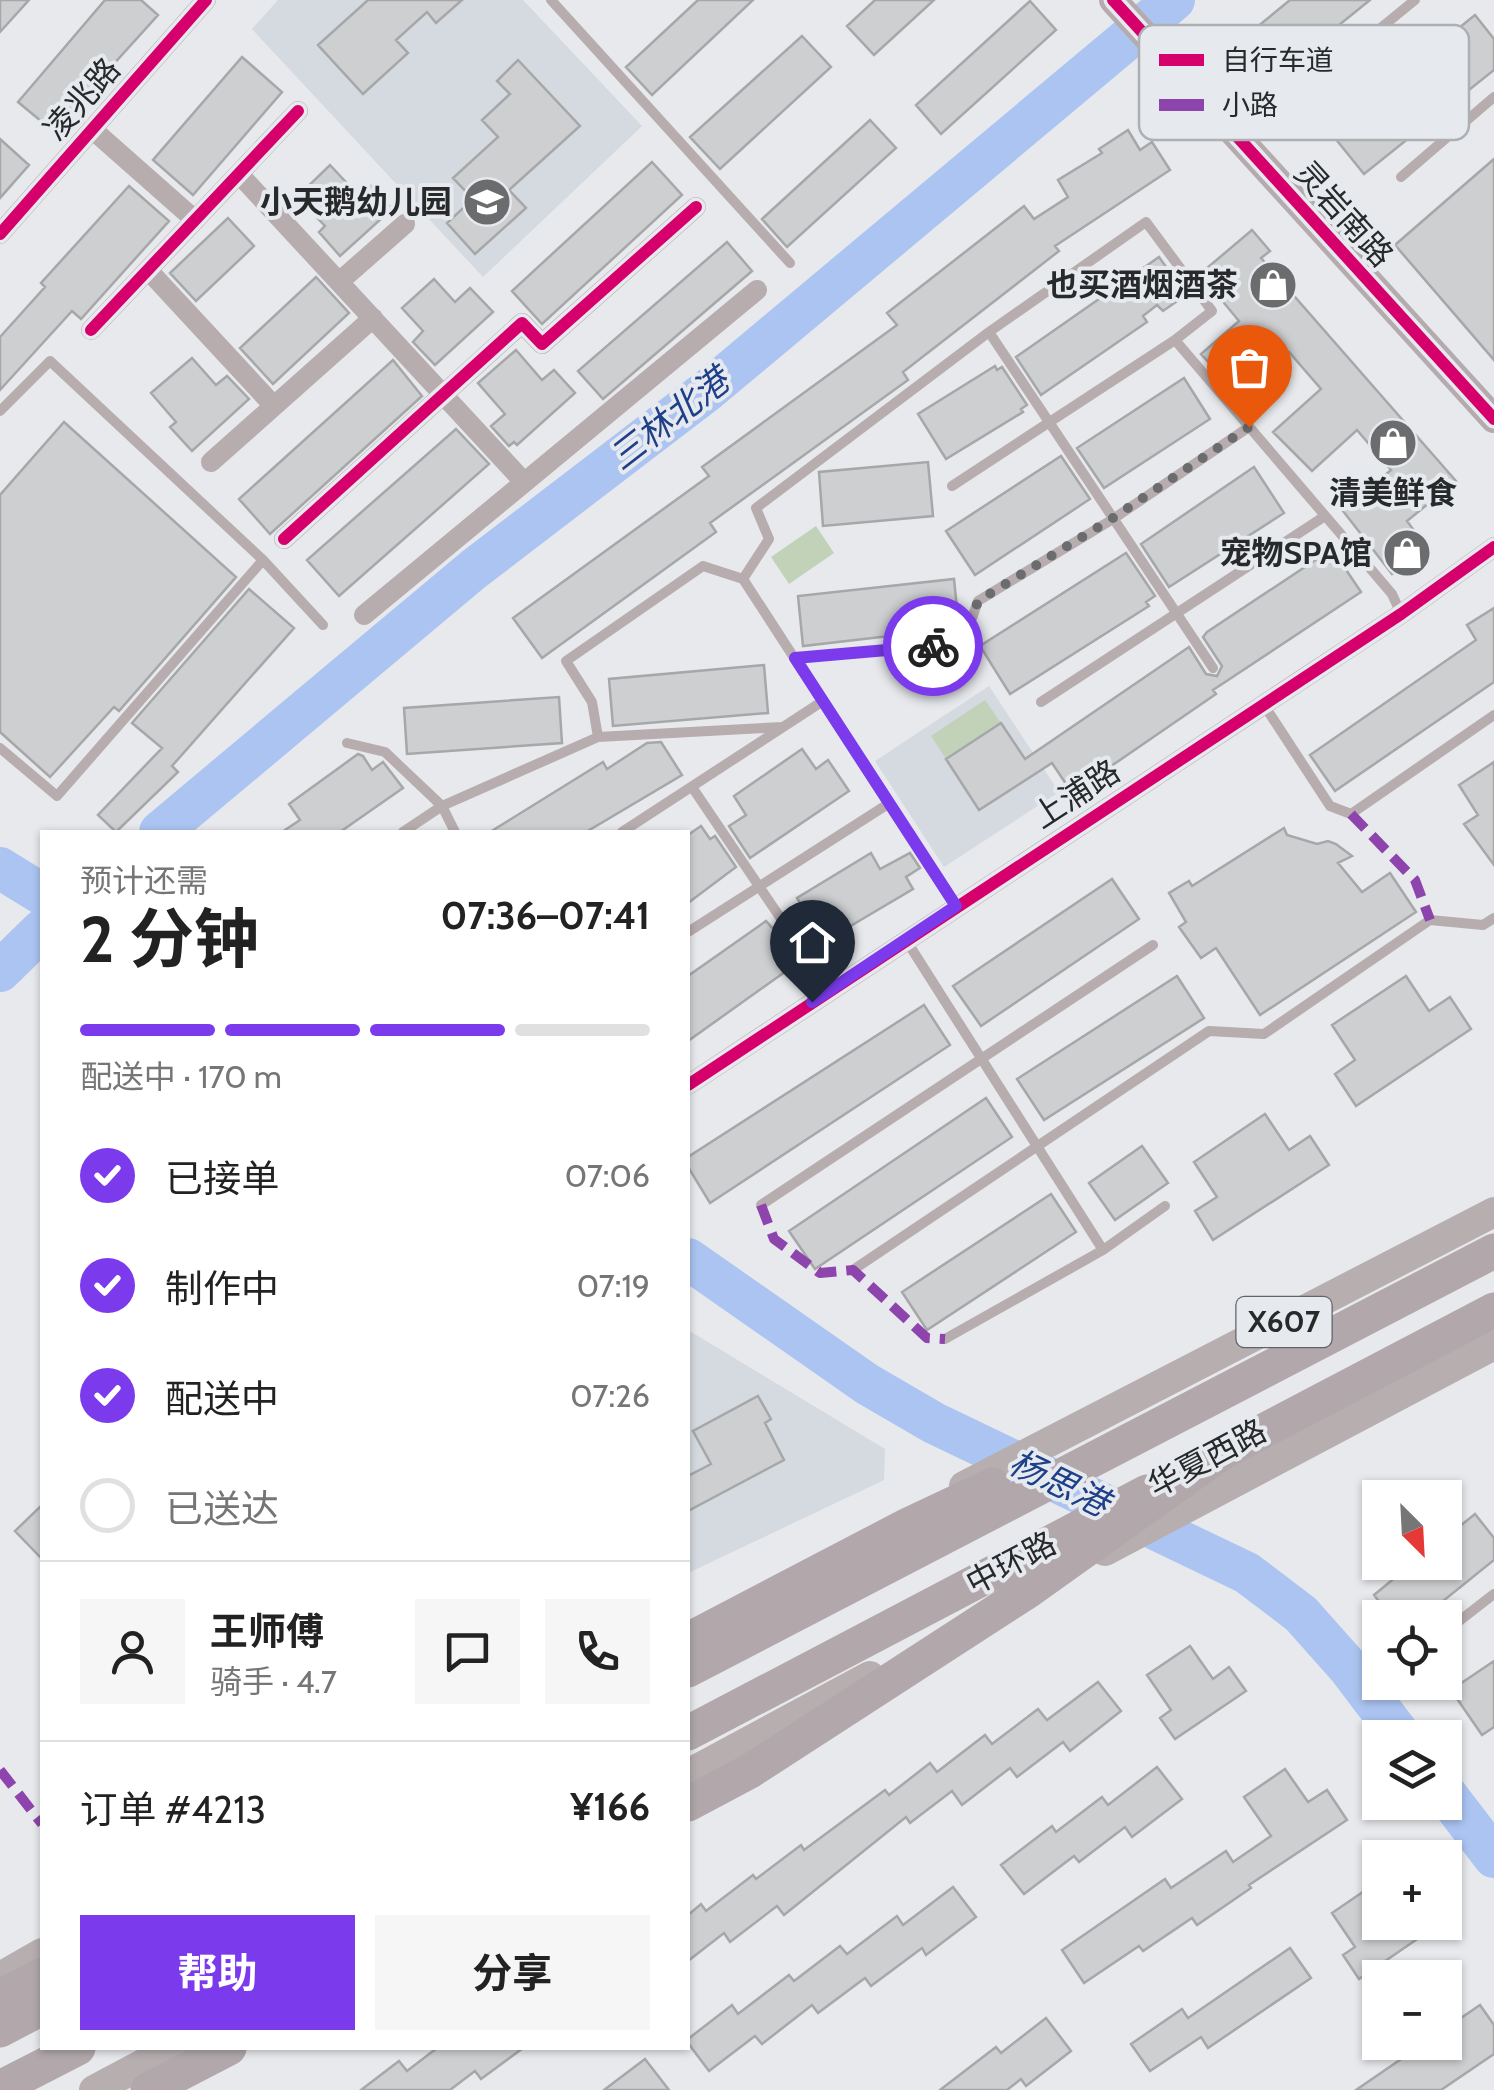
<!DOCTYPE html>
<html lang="zh">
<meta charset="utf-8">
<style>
body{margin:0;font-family:Cabin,"Noto Sans SC",sans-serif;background:#f6f6f6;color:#222;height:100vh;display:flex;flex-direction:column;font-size:38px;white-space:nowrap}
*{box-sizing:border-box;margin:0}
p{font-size:32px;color:#767676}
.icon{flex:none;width:55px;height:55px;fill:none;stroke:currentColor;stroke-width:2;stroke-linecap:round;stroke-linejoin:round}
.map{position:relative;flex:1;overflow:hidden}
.sheet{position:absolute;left:40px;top:830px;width:650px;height:1220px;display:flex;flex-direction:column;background:#fff;border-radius:0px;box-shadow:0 2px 8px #0004}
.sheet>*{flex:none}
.needle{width:65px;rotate:156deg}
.controls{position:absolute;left:1362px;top:1480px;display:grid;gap:20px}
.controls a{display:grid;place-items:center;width:100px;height:100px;border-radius:0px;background:#fff;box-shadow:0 2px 8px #0004;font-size:50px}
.pin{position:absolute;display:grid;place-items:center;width:85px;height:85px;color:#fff;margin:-102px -42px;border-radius:50% 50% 50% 0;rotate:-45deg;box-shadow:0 0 10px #0007}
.pin .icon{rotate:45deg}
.courier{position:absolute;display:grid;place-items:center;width:100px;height:100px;margin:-50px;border:8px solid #7c3aed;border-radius:50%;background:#fff;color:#222;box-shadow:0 2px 12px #0007}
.headline em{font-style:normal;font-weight:700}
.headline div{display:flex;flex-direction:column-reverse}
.headline{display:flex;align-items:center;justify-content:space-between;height:170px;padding:0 40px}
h1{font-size:65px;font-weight:700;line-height:75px}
.bar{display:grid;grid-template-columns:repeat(4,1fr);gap:15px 10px;align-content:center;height:120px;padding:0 40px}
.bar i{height:12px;border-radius:8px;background:#e0e0e0}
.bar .active{background:#7c3aed}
.bar p{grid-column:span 4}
.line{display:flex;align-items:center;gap:25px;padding:0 40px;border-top:2px solid #e0e0e0}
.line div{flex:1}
.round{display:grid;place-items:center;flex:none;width:105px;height:105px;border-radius:0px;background:#f6f6f6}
ol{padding:0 40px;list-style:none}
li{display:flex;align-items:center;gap:30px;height:110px}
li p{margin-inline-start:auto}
li .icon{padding:10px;border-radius:50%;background:#7c3aed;color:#fff;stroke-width:4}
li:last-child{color:#767676}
li i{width:55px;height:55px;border:5px solid #e0e0e0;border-radius:50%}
.primary-button{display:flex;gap:20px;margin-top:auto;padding:20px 40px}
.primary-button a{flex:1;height:115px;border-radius:0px;background:#7c3aed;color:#fff;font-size:40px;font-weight:700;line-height:115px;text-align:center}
.primary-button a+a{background:#f6f6f6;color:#222}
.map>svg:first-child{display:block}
.built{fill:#d4dadf}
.green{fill:#c2d2b9}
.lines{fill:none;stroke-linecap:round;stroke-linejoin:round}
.river{stroke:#acc4f2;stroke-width:42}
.building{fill:#cdcfd0;stroke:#a6a7a9;stroke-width:2.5}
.lane{stroke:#b7acae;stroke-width:10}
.street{stroke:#b7acae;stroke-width:20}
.secondary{stroke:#b5abae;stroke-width:28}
.primary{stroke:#b7aeb0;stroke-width:30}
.highway{stroke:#b2a8ab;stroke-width:35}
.highway-bridge{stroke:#b2a8ab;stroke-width:35}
.quiet{stroke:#8e44ad;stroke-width:10;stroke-dasharray:20 10;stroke-linecap:butt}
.cycleway-casing{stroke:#e6e9ed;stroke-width:19}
.cycleway{stroke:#d6006c;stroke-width:12}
.done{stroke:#6b6c6e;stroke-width:10;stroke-dasharray:0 18}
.route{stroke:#7c3aed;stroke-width:12}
.labels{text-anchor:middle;stroke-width:8;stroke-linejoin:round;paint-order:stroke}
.shield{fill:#e6e9ed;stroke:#616364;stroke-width:2.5}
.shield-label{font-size:30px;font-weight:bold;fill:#28292a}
.street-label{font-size:32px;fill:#28292a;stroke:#e6e9ed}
.poi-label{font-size:32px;font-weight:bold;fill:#28292a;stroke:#e6e9ed;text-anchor:end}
.water-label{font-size:35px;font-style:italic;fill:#1e3f89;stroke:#e6e9ed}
.key{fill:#e6e9ed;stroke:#adafb2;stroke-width:2.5}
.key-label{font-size:28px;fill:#28292a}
</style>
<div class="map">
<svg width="1494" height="2090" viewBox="0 0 1494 2090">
<rect width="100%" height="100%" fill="#e7e9ec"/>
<path class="built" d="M278,0H523L642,126L483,277L252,29Z
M989,686L1059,792L944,867L875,761Z
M688,1330L885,1449L884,1480L688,1573Z"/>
<path class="green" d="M816,526L834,553L789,584L771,557Z
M985,700L1001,723L946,759L931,736Z"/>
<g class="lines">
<path class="river" d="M160,832L474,569L708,390L1174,0
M0,868L42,894
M0,971L42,930
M688,1259L867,1384L934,1423L1247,1573L1301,1614L1349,1668L1402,1738
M1445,1793L1494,1857"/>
</g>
<path class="building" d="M0,0H29L0,32Z
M105,0H141L158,15L53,131L18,102Z
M368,0H462L436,23L427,12L396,40L408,53L363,94L318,45Z
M698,0H753L652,95L626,67Z
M875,0H934L874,55L847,26Z
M1290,0H1370L1271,80L1240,41Z
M1030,1L1056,30L941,134L916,105Z
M1475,15L1494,39V70L1364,174L1330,132Z
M802,36L831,67L720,169L690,137Z
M242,57L282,92L193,195L153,160Z
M518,60L580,126L509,190L526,208L475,254L447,223L473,199L453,178L498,137L482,120L510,94L497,81Z
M870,120L896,148L787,247L762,219Z
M1128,130L1140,150L1152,142L1170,170L1055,246L1059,251L903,372L908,380L710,523L716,532L542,658L513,618L709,476L702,467L897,325L887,313L1024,206L1034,219L1068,197L1058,180L1102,153L1099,149Z
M0,139L29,165L0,198Z
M1494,159V360L1395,245Z
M652,162L682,195L542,324L512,291Z
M330,165L359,196L371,186L392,209L340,256L319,232L325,226L297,197Z
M129,186L169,221L81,319L72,311L0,390V337L45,287L41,283Z
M228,218L254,246L196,301L170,273Z
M1252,230L1270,251L1261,258L1456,481L1407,521L1426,547L1392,574L1343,511L1391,470L1357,430L1312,471L1273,432L1321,389L1289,352L1239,395L1201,354L1239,321L1200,274Z
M727,242L752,271L603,399L578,371Z
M1159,257L1186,295L1163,311L1157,305L1143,316L1147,322L1041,395L1016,357Z
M316,277L349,313L273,384L240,348Z
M434,279L455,302L470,288L493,312L435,365L413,342L423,331L402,308Z
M516,350L542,380L554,370L575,393L517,445L514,442L509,446L491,426L505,414L478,383Z
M192,358L216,385L227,376L249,399L192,451L170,427L176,422L151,393Z
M393,360L422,396L270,534L239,499Z
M995,366L997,370L1002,367L1027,405L1021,409L1023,412L946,459L918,414Z
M1184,378L1210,419L1104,488L1077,448Z
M64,422L236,577L119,711L114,707L50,777L0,732V495Z
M456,429L489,464L339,596L307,560Z
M1061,456L1090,499L975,575L946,531Z
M928,462L933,516L823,526L819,472Z
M1254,467L1284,513L1169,587L1141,544Z
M1332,549L1361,592L1213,690L1216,694L1072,793L1052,763L979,810L946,759L1001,723L1025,759L1189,647L1206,674L1217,676L1222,666L1203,637L1207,632Z
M1126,553L1155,596L1146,602L1149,606L1010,694L980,646Z
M954,579L959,628L803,646L798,596Z
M249,589L294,628L172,766L178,772L116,832L98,815L162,748L132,723Z
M1494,608V682L1335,791L1310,755L1476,640L1467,625Z
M764,665L768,713L613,726L609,679Z
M559,697L562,743L407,754L404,708Z
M661,742L682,775L586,832H490L603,762L607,769L647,743Z
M802,749L816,769L828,760L849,791L750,858L729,826L746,815L734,796Z
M358,754L363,756L372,770L383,762L403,788L340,832H282L300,820L289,804Z
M1494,762V865L1464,824L1478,815L1459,785Z
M701,826L710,839L715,836L736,867L688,903V835Z
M1284,828L1287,835L1317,844L1328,841L1336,844L1352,856L1338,863L1362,892L1390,873L1416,912L1260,1015L1216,948L1201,958L1179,927L1186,922L1169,893L1189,881L1192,886Z
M871,853L880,869L910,853L920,868L906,877L913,889L793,960L796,964L688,1041V976L766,921L793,951L802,952L807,942L793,921L806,913L797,898Z
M1112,879L1139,919L981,1026L953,986Z
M1177,976L1204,1018L1044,1120L1017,1079Z
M1406,976L1429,1011L1450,997L1471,1029L1356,1106L1335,1074L1355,1060L1332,1025Z
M924,1005L950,1045L710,1203L688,1167V1157Z
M986,1098L1012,1137L815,1269L789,1231Z
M1265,1114L1289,1150L1310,1136L1329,1165L1213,1240L1195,1211L1217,1197L1194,1162Z
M1142,1146L1168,1183L1115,1220L1089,1183Z
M1051,1194L1076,1232L927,1330L902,1292Z
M758,1396L771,1419L765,1423L784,1460L688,1511V1476L711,1464L693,1431Z
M42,1505V1559L15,1531Z
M1475,1514L1494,1538V1560L1422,1618H1392L1374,1595L1414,1562H1445V1538Z
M1190,1646L1213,1679L1229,1667L1246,1691L1175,1739L1160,1718L1171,1710L1147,1675Z
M1494,1661V1727L1482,1735L1451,1690Z
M1098,1682L1121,1711L1070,1751L1063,1742L1017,1777L1010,1768L962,1805L952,1791L910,1823L906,1817L784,1915L777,1906L730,1942L724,1933L688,1961V1915L701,1904L706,1911L753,1875L756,1879L801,1845L804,1850L885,1790L889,1795L930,1763L937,1772L985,1735L992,1744L1038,1709L1047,1720Z
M1157,1767L1182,1799L1132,1837L1125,1827L1079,1862L1074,1856L1024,1894L1001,1865L1052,1826L1056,1832L1102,1797L1108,1805Z
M1285,1769L1308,1802L1327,1790L1347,1820L1249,1885L1251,1888L1197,1925L1192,1918L1143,1951L1139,1946L1084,1983L1062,1950L1165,1879L1171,1888L1226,1851L1233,1862L1271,1836L1244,1797Z
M1373,1885L1380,1895V1922H1442L1359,1979L1343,1955L1355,1947L1332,1913Z
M953,1887L976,1917L926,1955L922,1948L871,1986L865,1978L818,2013L812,2005L762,2044L755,2036L709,2071L688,2043V2039L732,2005L738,2014L789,1975L794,1981L840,1946L847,1954L897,1916L903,1925Z
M1290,1948L1311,1978L1208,2048L1201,2037L1150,2071L1131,2044L1182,2009L1188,2018Z
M1480,2005L1494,2025V2054L1441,2090H1356L1426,2042H1445V2029Z
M1046,2018L1071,2051L1026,2086L1021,2079L1007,2090H940L996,2047L1001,2053Z
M437,2048H523L481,2079L475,2071L450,2090H361L399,2061L407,2071Z
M645,2059L669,2090H604Z"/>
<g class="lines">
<path class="lane" d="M551,0L790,263
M1311,85L1415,0
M1401,177L1494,97
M989,332L1213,668
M0,411L50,361L263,560L57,796L0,748
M952,486L1175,340
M263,560L323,625
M795,658L963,644L978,601L1113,519L1249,427
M1041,702L1325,516
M1264,705L1330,806L1351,814L1494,715
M598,737L782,727
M347,743L385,752L442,806L455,832
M692,787L798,944
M403,832L442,806L598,737L592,702L566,661L703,566L743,579
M622,832L823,701
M955,906L743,579L769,539L756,508L989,332L1146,222L1212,311L1175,340L1392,594L1401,614
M688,932L888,804
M906,940L1103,1250
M761,1205L1153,945
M853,1270L1209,1031L1264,1034L1430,920L1483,925L1494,918
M945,1339L1103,1250L1165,1206
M1445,1632L1494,1594"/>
<path class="street" d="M92,129L195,220
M239,174L524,482
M0,234L206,0
M148,270L274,406
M339,282L405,224
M91,330L298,111
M211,462L373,318
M284,539L522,323L542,344L696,207
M364,615L757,290
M688,1085L1401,614L1494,547"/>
<path class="secondary" d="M1113,0L1494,419"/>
<path class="primary" d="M964,1486L1494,1212
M1105,1551L1494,1345
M688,1774L870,1676
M0,1977L42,1953
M94,2090L173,2048"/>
<path class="highway" d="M1193,1468L1494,1310
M688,1640L908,1525L993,1485
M688,1670L1494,1251
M688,1733L1147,1492
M0,1997L42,1975
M0,2030L42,2008
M0,2088L78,2048
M148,2090L229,2048"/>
<path class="highway-bridge" d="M688,1804L750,1771L1028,1591L1220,1454"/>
<path class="quiet" d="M1351,814L1415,880L1430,920
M761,1205L774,1239L820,1273L853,1270L927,1338L945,1339
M0,1770L42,1824"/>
<g class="cycleway-casing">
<path id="cycleway" d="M1113,0L1494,419
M0,234L206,0
M91,330L298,111
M284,539L522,323L542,344L696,207
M688,1085L1401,614L1494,547"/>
</g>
<use href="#cycleway" class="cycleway"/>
</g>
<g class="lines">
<path class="done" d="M933,646L963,644L978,601L1113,518L1249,427"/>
<path class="route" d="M812,1002L956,906L795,658L933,646"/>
</g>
<defs>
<g id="school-disc" transform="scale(2.5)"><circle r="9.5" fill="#6b6c6e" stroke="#e6e9ed"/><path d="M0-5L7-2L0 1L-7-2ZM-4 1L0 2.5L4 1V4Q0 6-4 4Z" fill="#fff"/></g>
<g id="shop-disc" transform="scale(2.5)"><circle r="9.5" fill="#6b6c6e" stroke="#e6e9ed"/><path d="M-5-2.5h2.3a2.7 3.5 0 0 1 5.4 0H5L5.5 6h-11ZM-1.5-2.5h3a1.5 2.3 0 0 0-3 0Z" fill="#fff"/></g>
</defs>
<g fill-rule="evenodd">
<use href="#school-disc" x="487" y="202"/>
<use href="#shop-disc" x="1273" y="285"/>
<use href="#shop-disc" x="1393" y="443"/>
<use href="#shop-disc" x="1407" y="553"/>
</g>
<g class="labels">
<rect class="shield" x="1236.5" y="1297" width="95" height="50" rx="8"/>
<g class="shield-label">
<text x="1284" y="1332">X607</text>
</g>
<g class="street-label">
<text transform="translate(82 99) rotate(-49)" y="11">凌兆路</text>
<text transform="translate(1344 214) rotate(48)" y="11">灵岩南路</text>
<text transform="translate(1076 794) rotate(-33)" y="11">上浦路</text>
<text transform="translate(1207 1458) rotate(-28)" y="11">华夏西路</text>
<text transform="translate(1011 1563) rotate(-28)" y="11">中环路</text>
</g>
<g class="poi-label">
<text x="452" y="213">小天鹅幼儿园</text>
<text x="1238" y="296">也买酒烟酒茶</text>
<text x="1393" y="504" text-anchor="middle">清美鲜食</text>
<text x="1372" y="564">宠物SPA馆</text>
</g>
<g class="water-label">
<text transform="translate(669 419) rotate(-38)" y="12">三林北港</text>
<text transform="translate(1059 1483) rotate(26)" y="12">杨思港</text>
</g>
</g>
<rect x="1139" y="25" width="330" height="115" rx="15" class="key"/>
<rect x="1159" y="54" width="45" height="12" fill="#d6006c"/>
<rect x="1159" y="99" width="45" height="12" fill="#8e44ad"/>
<g class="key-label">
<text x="1222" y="70">自行车道</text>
<text x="1222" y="115">小路</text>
</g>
</svg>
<div class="controls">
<a><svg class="needle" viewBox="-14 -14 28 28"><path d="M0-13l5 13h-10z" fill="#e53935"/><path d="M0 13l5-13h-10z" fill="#767676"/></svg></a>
<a><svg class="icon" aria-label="locate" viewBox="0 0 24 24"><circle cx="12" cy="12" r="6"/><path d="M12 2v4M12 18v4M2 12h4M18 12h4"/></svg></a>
<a><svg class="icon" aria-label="layers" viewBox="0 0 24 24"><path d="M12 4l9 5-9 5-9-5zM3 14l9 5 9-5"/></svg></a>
<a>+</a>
<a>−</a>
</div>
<div class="pin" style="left:1249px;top:427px;background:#ea580c"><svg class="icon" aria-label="bag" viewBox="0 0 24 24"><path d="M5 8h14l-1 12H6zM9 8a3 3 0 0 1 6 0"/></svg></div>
<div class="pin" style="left:812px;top:1002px;background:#1f2937"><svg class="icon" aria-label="home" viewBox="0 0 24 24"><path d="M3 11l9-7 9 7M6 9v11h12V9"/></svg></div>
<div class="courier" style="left:933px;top:646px"><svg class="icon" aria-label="bike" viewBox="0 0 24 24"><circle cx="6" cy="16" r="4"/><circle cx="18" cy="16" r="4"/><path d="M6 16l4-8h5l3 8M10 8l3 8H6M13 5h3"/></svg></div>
<section class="sheet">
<div class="headline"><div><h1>2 分钟</h1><p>预计还需</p></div><em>07:36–07:41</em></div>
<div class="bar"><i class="active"></i><i class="active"></i><i class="active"></i><i></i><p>配送中 · 170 m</p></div>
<ol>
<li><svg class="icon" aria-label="check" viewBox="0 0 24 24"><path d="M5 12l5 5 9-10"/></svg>已接单<p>07:06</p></li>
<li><svg class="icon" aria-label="check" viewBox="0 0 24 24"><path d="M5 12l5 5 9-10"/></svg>制作中<p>07:19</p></li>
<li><svg class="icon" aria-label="check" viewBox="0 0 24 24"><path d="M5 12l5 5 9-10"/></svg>配送中<p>07:26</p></li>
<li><i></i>已送达</li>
</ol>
<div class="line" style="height:180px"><a class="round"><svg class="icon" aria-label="person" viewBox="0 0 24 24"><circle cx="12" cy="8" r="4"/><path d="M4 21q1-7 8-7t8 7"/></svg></a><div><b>王师傅</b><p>骑手 · 4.7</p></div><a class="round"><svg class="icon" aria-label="chat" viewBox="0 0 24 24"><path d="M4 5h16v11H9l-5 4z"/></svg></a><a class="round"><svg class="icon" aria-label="phone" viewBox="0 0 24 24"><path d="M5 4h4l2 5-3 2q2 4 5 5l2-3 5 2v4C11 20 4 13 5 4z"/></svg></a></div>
<div class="line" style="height:130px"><div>订单 #4213</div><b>¥166</b></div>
<div class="primary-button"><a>帮助</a><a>分享</a></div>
</section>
</div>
